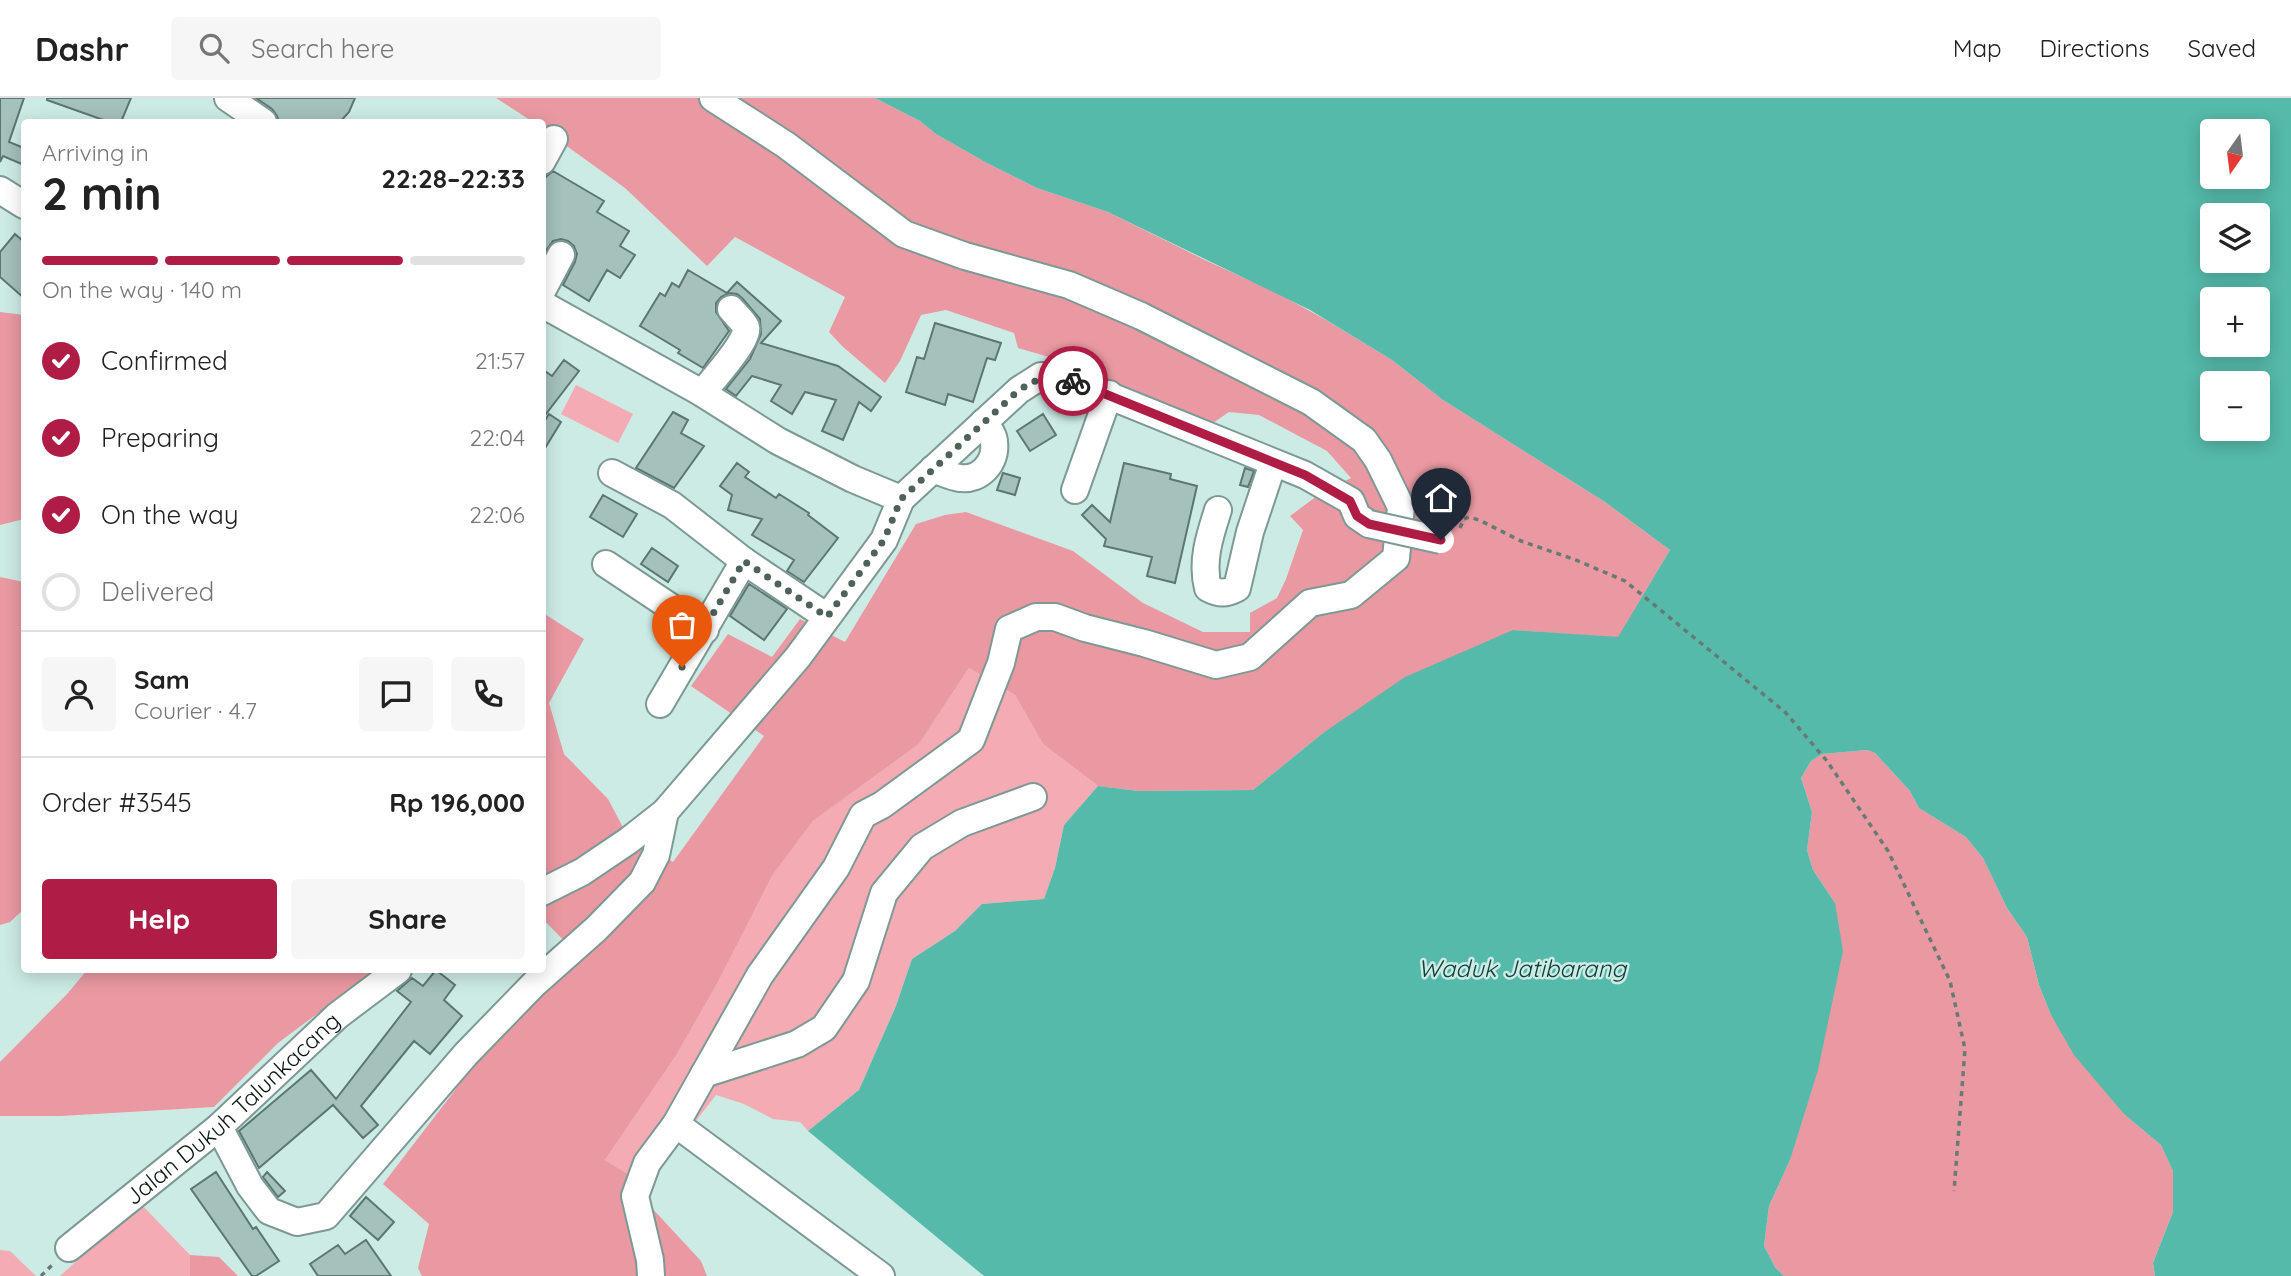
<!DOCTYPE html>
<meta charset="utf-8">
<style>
body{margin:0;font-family:Quicksand,sans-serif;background:#f6f6f6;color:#222;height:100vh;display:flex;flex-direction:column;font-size:26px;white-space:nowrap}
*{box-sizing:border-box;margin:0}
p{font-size:23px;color:#767676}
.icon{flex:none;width:38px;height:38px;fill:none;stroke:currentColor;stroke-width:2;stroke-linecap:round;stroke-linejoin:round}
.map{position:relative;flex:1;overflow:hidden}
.panel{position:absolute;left:21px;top:21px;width:525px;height:854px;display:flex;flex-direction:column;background:#fff;border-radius:7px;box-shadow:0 4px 18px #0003}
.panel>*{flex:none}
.needle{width:46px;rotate:194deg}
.controls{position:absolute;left:2200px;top:21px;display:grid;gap:14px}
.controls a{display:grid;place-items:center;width:70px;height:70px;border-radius:7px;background:#fff;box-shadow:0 4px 18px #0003;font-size:35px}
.pin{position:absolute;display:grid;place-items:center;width:60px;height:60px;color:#fff;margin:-72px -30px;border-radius:50% 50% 50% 0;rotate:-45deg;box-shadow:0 0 7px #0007}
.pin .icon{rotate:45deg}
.courier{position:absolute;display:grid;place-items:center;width:70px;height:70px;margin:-35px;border:5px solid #af1c45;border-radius:50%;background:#fff;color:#222;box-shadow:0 2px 9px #0007}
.summary em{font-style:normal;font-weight:700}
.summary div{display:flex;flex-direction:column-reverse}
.summary{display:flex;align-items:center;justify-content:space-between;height:119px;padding:0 21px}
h1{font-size:46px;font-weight:700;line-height:52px}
.bar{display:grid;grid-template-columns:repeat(4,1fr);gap:10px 7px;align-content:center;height:84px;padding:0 21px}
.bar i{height:9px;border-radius:5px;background:#e0e0e0}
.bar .active{background:#af1c45}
.bar p{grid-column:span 4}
.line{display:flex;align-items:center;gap:18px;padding:0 21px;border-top:2px solid #e0e0e0}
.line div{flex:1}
.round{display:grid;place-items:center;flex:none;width:74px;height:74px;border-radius:7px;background:#f6f6f6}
ol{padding:0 21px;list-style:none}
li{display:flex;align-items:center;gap:21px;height:77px}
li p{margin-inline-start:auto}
li .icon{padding:7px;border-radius:50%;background:#af1c45;color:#fff;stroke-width:4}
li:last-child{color:#767676}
li i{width:38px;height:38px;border:4px solid #e0e0e0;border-radius:50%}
.cta{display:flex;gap:14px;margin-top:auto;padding:14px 21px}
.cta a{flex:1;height:80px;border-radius:7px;background:#af1c45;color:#fff;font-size:28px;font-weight:700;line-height:80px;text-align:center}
.cta a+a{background:#f6f6f6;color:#222}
header{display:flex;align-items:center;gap:42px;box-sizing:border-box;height:98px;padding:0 35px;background:#fff;border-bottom:2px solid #e0e0e0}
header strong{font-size:33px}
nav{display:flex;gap:38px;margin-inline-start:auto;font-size:24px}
.search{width:490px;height:63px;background:#f6f6f6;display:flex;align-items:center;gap:18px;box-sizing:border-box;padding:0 24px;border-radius:7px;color:#767676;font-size:26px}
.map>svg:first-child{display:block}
.green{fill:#f4abb3}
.forest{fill:#ea99a2}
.water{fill:#55baaa;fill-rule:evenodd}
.building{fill:#a4c1bb;stroke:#5c7772;stroke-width:2}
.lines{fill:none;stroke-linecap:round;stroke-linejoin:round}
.minor-casing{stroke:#7d9993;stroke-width:30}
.path{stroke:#677b76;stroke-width:3.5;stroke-dasharray:5 5;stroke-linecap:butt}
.minor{stroke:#fff;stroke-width:26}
.minor-bridge-casing{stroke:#7d9993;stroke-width:30;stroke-linecap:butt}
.minor-bridge{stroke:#fff;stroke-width:26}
.done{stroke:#4f615c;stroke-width:7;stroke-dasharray:0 12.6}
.route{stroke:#af1c45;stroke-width:9}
.labels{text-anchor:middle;stroke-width:5;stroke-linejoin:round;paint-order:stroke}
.street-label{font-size:23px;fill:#0b1613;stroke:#cdebe5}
.water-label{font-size:24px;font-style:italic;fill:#12413a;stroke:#cdebe5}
</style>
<header>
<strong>Dashr</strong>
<div class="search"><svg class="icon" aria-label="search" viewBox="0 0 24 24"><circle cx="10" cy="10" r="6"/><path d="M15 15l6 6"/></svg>Search here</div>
<nav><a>Map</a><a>Directions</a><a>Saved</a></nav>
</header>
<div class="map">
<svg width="2291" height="1178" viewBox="0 0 2291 1178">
<rect width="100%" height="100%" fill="#cdebe5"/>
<path class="green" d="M576,287L633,316L618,345L561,316Z
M969,570L1015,597L1043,646L1098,688L1064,727L1055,770L1044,801L982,806L955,833L912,861L896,908L859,992L808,1033L800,1024L773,1021L744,1006L716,997L646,1087L605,1062L677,956L718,884L772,778L813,723L919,646Z
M140,1105L190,1157V1178H60Z
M0,1152L10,1153L36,1178H0Z"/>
<path class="forest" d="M496,0H875L920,23L936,36L985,64L1037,90L1108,114L1205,162L1275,194L1326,222L1392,262L1443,302L1605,404L1670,452L1618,540L1513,532L1323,635L1253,692L1139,693L1098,688L1043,646L1015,597L969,570L919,646L813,723L772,778L718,884L677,956L605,1062L646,1087L650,1108L701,1163L707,1178H422L418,1170L429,1126L383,1086L567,846L543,821V515L584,541L549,605L564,656L608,701L625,733L673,764L764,638L691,588L728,536L772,559L800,521L845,544L916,426L945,417L966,414L1073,453L1143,505L1203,534H1250V515L1277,500L1286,481L1303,432L1290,418L1321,395L1351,380L1327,353L1259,317L1229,314L1210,327L1073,266L1018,250L1014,235L946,212L921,217L900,263L885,285L842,248L829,234L845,199L735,139L707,168L625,90L543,31L542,24H533Z
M0,214L24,217V421L0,427Z
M0,479L24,484V811L10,824L0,827Z
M1867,652L1875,655L1910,693L1919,710L1966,739L1983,760L2007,810L2027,839L2039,887L2051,917L2124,1016L2161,1047L2173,1073V1114L2153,1165L2155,1178H1784L1775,1169L1764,1148L1769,1108L1790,1062L1835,805L1813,772L1807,752L1812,714L1801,680L1811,663L1822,656Z
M87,872H376L278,945L214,1009L61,1018H0V964L68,895Z
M190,1157L219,1159L238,1178H190Z"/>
<path class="water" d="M875,0H2291V1178H2155L2153,1165L2173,1114V1073L2161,1047L2124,1016L2074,957L2051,917L2039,887L2027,839L2007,810L1983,760L1966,739L1919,710L1910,693L1875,655L1867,652L1822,656L1811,663L1801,680L1812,714L1807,752L1813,772L1835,805L1843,853L1818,972L1790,1062L1769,1108L1764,1148L1775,1169L1784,1178H984L808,1033L859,992L896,908L912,861L955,833L982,806L1044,801L1055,770L1064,727L1098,688L1139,693L1253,692L1323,635L1405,579L1513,532L1618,539L1670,452L1605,404L1443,302L1392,262L1310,212L1108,114L1037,90L985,64L936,36L920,23ZM2212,33H2258V79H2212ZM2212,117H2258V163H2212ZM2212,201H2258V247H2212ZM2212,285H2258V331H2212Z"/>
<path class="building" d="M0,0H24L9,44L24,50V67L3,58L0,64Z
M47,0H131L121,24H109L47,2Z
M256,0H355L349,14L340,24H279L277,18L272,11Z
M553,73L604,103L597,114L629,133L620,148L635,157L620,180L607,172L589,203L563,187L575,164L577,156L574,148L568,143L561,141L553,143L542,158V82Z
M15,136L24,144V200L0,179V154Z
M688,172L727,195L737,184L781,223L761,245L838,268L881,299L871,313L859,304L843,342L822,333L836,302L805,294L792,316L771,303L781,287L752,278L736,298L726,291L750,261L761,236L760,221L742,200L737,196L729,195L721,199L716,205V214L729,233L703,270L678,255L680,252L640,228L660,195L665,198L672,185L679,189Z
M935,225L1001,245L995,262L987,260L973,304L948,296L945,307L906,294L917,259L924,261Z
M564,262L579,273L542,321V271L552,278Z
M673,314L688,322L681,335L704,348L674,390L636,370Z
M549,316L561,324L542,355V327Z
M1043,316L1056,337L1030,353L1017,333Z
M737,365L749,374L745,379L776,400L779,396L809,415L808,417L838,440L804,484L787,473L794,462L752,437L762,421L728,412L732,397L720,388Z
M1124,365L1171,376L1170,381L1197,388L1175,485L1147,478L1152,459L1104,448L1106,441L1082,417L1092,407L1110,424Z
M1245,370L1254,373L1248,389L1240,387Z
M1003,375L1020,380L1015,397L997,392Z
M603,397L637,416L623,439L590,419Z
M652,450L678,468L668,484L641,466Z
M749,486L787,511L764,542L730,518Z
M436,872L455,887L444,902L462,918L430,956L414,943L361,1008L378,1027L363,1040L333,1007L259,1070L239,1033L311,972L336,1001L411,904L397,893L412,880L423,888Z
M216,1074L253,1131L256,1129L279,1163L256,1178H252L191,1091Z
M267,1074L285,1093L278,1099L263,1079Z
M366,1099L394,1124L378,1142L350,1118Z
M366,1142L391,1178H318L310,1166L338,1147L345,1156Z"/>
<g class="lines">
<g class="minor-casing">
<g id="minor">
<path d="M228,0L263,24"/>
<path d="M542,63L554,41"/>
<path d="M0,92L24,107"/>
<path d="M542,193L561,157"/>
<path d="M542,206L702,295L778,343L853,381L901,401L884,442L798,559L665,714L628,743L582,774L542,794"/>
<path d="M702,295C711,284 750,241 746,229C743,223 735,216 731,211"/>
<path d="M933,371C941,374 951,379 960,380C980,383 997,364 994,344C994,337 988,330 984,324"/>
<path d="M612,375L672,407L744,463L827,519"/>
<path d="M1075,392L1109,296"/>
<path d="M901,401L1019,292L1041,278L1063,279L1305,377L1351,403L1357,418L1369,426"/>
<path d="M1218,412C1210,437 1201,463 1208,490C1219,496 1226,496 1237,490L1250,434L1273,365"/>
<path d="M606,466L705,532"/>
<path d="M660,606L744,463"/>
<path d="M704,976L797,946L824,930L856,883L884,795L922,749L962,725L1033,699"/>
<path d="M676,1026L881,1178"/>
<path d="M219,1029L250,1088L269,1113L297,1124L326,1118L466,956L534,886L596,831L642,784L656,757L665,714"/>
<path id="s1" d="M69,1150L219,1029L337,918L398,872"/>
<path d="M651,1178L650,1162L635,1098L647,1065L676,1026L760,877L836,770L863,717L882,707L971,642L1001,565L1009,531L1036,519H1055L1085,530L1144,545L1216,567L1250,559L1310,505L1351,497L1396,460L1401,409L1378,362L1364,342L1311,304L1141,218L1069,187L965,158L904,136L786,47L713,0"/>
</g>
</g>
<path class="path" d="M1460,430L1464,421L1469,419L1479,422L1521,443L1576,462L1625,483L1785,614L1827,663L1888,753L1950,883L1965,951L1954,1093
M41,1178L54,1165"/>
<use href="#minor" class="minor"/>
<g class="minor-bridge-casing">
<path id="minor-bridge" d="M1369,426L1441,442"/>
</g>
<use href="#minor-bridge" class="minor-bridge"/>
</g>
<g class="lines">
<path class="done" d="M682,569L744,463L827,519L884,442L901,401L1019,292C1039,280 1051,274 1073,283"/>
<path class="route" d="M1073,283L1305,377L1350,403L1357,418L1369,426L1441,442"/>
</g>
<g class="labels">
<g class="street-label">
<text dy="8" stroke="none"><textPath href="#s1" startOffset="215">Jalan Dukuh Talunkacang</textPath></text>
</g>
<g class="water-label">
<text x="1522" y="879">Waduk Jatibarang</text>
</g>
</g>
</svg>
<div class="controls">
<a><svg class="needle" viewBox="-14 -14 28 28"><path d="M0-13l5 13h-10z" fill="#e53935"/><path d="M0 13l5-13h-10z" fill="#767676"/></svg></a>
<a><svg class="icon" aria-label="layers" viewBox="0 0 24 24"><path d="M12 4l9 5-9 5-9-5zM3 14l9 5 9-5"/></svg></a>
<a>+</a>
<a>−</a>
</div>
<div class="pin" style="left:682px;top:569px;background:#ea580c"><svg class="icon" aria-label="bag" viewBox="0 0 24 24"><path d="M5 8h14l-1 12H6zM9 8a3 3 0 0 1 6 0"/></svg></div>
<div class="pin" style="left:1441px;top:442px;background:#1f2937"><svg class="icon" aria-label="home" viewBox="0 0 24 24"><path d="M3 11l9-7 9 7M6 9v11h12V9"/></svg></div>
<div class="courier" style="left:1073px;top:283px"><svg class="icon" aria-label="bike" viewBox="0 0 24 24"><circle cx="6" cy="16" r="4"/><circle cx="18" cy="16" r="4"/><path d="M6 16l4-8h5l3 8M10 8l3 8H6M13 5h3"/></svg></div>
<section class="panel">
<div class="summary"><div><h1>2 min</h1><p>Arriving in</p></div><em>22:28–22:33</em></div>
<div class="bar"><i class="active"></i><i class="active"></i><i class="active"></i><i></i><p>On the way · 140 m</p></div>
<ol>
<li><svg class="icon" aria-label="check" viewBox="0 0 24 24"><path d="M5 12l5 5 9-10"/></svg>Confirmed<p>21:57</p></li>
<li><svg class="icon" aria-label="check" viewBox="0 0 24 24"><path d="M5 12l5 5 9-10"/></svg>Preparing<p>22:04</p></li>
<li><svg class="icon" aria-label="check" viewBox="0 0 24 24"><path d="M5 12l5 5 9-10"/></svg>On the way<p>22:06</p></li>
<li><i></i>Delivered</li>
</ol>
<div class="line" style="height:126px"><a class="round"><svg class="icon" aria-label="person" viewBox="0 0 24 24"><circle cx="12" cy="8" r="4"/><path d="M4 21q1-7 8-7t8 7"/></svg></a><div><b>Sam</b><p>Courier · 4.7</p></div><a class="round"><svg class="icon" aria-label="chat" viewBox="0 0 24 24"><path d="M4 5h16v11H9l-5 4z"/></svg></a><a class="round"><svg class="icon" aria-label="phone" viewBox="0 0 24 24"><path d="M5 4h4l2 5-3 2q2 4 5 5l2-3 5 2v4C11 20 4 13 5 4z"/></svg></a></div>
<div class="line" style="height:91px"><div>Order #3545</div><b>Rp 196,000</b></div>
<div class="cta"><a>Help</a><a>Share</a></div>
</section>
</div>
